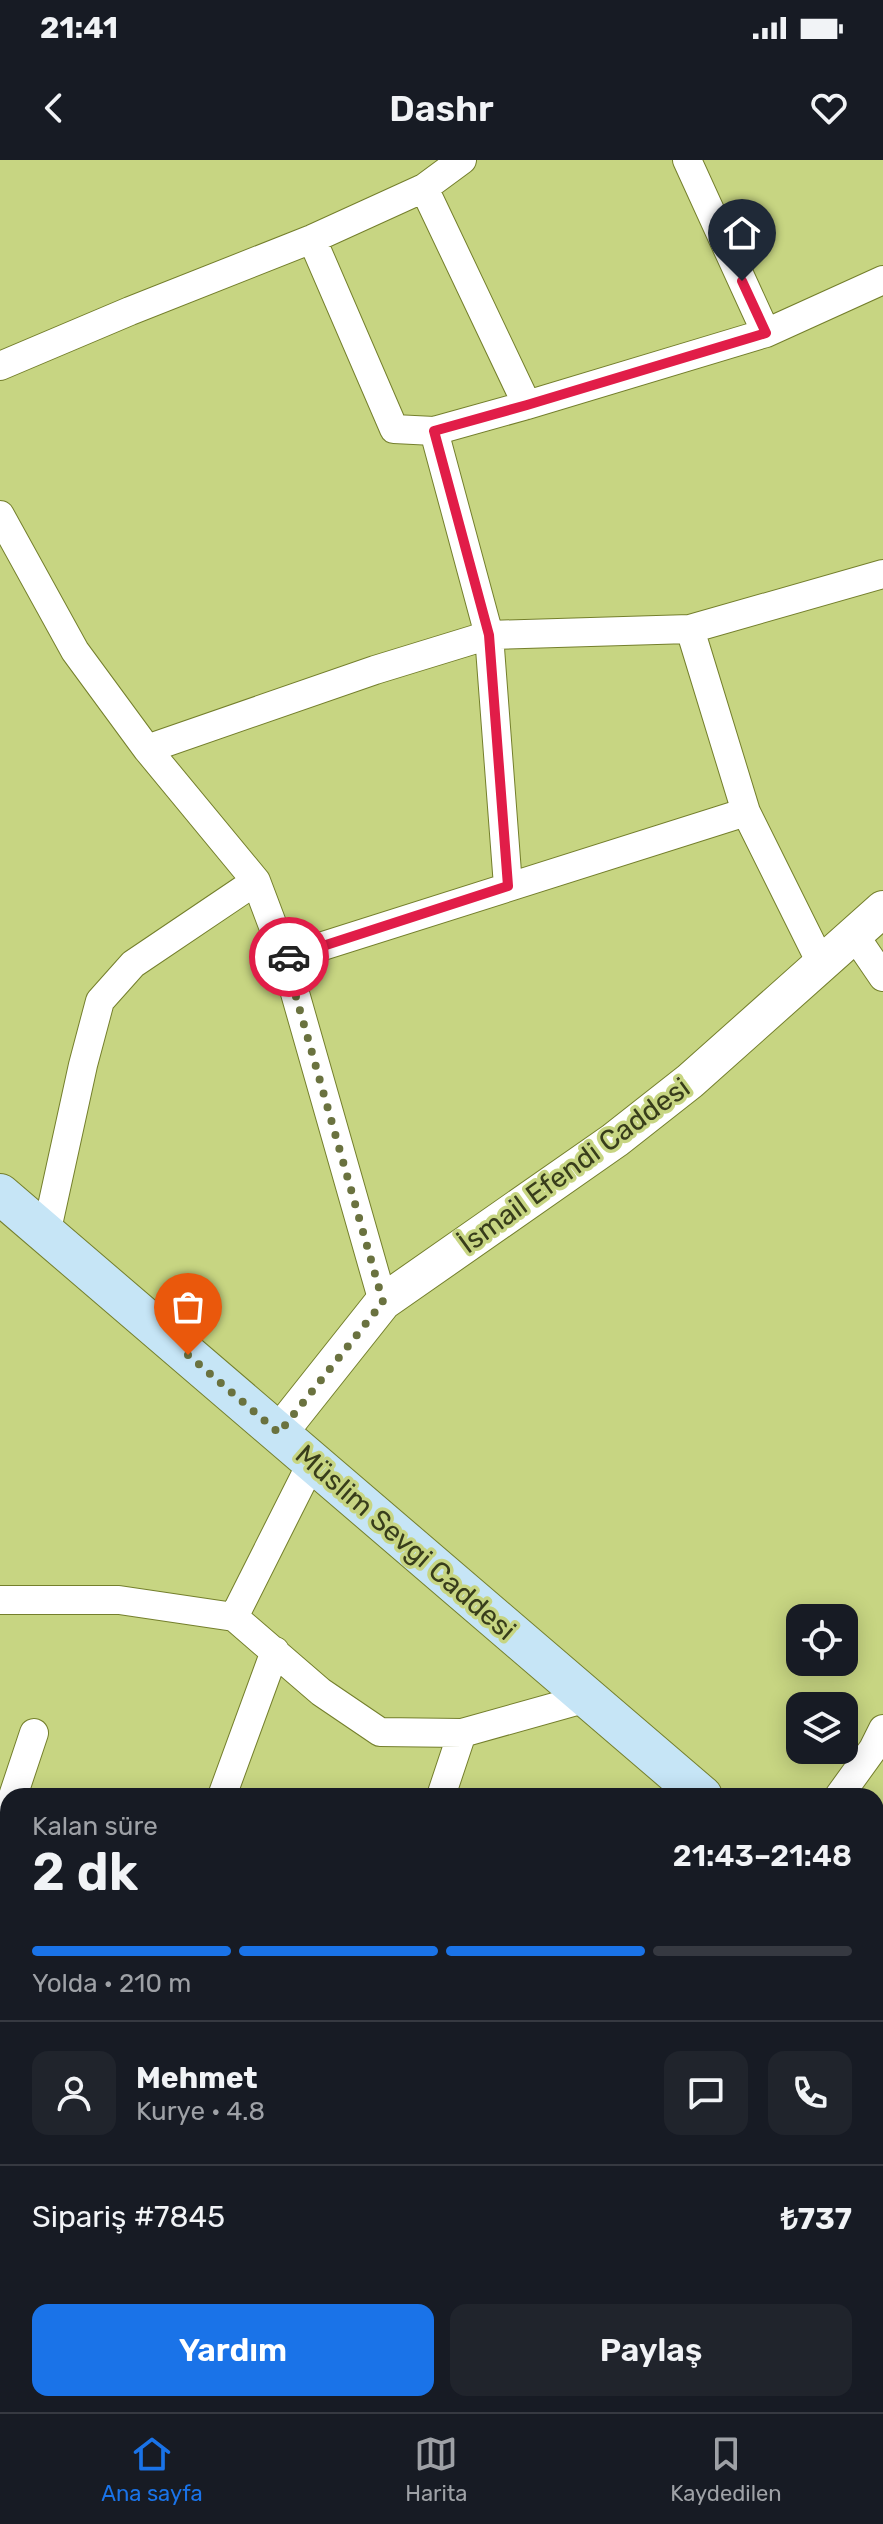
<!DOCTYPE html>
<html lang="tr">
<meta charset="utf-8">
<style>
body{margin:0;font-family:Rubik,sans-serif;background:#20242c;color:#f1f3f6;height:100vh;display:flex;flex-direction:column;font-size:30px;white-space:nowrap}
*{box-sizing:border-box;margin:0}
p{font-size:26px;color:#9ea1a6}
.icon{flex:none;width:44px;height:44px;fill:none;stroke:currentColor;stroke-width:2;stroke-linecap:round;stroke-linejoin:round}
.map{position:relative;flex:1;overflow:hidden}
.details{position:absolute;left:0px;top:1628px;width:884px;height:624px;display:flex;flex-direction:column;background:#171b24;border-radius:24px 24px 0 0;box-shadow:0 4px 20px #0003}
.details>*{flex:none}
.tools{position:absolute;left:786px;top:1444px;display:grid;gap:16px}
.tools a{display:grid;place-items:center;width:72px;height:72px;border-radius:16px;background:#171b24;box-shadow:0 4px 20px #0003;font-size:40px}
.pin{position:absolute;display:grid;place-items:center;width:68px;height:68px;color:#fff;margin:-82px -34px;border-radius:50% 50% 50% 0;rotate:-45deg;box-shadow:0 0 8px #0007}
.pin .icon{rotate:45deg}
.courier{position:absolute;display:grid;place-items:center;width:80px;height:80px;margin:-40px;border:6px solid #e11d48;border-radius:50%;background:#fff;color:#222;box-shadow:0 2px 10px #0007}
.headline em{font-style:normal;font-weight:600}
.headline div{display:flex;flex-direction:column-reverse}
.headline{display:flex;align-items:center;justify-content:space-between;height:136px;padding:0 32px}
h1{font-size:52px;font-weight:600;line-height:60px}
.bar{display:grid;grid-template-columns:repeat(4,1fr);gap:12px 8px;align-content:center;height:96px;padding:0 32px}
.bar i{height:10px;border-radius:6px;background:#363941}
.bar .current{background:#1a73e8}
.bar p{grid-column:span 4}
.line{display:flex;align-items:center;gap:20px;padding:0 32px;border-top:2px solid #363941}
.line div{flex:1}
.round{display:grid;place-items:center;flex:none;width:84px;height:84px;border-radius:16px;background:#20242c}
.cta{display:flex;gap:16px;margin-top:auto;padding:16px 32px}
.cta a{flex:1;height:92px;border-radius:16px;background:#1a73e8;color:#fff;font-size:32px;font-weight:600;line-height:92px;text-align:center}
.cta a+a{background:#20242c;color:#f1f3f6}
.status{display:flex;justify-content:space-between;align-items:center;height:56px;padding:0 40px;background:#171b24;direction:ltr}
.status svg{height:22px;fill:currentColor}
header{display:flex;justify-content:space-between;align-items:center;height:104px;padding:0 32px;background:#171b24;font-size:36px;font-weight:600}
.menu{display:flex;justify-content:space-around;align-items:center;height:112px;border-top:2px solid #363941;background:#171b24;font-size:22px;color:#9ea1a6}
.menu a{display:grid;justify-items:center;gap:4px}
.menu .current{color:#1a73e8}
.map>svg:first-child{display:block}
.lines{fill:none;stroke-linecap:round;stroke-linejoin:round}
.minor-casing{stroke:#747f2c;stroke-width:30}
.tertiary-casing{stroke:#747f2c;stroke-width:38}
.secondary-casing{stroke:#747f2c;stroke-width:42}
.minor{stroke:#fff;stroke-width:28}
.tertiary{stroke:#fff;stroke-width:36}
.secondary{stroke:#c6e5f6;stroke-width:40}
.done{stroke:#6a723f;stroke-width:8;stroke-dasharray:0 14.4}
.route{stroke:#e11d48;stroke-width:10}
.labels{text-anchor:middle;stroke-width:7;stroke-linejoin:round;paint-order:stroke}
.street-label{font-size:28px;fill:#383d1b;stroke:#c7d582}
</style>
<div class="status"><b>21:41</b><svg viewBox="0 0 49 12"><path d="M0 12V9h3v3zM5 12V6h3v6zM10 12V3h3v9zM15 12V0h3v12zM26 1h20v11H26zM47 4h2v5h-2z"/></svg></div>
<header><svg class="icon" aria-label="back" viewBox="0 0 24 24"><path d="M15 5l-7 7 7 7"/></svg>Dashr<svg class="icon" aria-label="heart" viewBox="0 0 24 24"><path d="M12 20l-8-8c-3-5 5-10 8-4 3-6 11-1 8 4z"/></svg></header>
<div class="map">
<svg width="883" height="2252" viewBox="0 0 883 2252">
<rect width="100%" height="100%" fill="#c7d582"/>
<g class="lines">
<g class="minor-casing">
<path id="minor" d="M687,0L766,173
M424,28L527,245
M312,79L394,269L434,271L527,245L766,173L883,120
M0,206L130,151L312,79L424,28L462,0
M434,271L489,475L508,726
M0,355L75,491L147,589L256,721L285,798L383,1142
M690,469L746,652L822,805
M147,589L375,510L489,475L690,469L883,414
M855,776L883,817
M285,798L746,652
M46,1074L83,905L100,841L133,804L256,721
M0,1440H119L234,1457L312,1302
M234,1457L321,1532L380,1572L462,1573L587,1538
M13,1636L34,1573
M222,1636L275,1491
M441,1636L462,1573
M839,1636L873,1589L883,1569
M0,1676L8,1652
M0,1921L8,1925
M876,2227L883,2211
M354,2244L356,2252
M861,2244L883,2252"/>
</g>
<g class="tertiary-casing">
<path id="tertiary" d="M279,1273L383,1142L615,980L690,921L883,749"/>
</g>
<g class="secondary-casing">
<path id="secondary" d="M0,1034L702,1636
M876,1771L883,1776"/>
</g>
<use href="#minor" class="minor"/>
<use href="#tertiary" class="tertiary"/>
<use href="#secondary" class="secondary"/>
</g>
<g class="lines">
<path class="done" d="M188,1195L279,1273L383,1142L285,798L289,797"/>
<path class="route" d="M289,797L508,726L489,475L434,271L527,245L766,173L742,121"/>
</g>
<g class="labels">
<g class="street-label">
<text transform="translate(574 1005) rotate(-36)" y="10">İsmail Efendi Caddesi</text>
<text transform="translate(406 1382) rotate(41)" y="10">Müslim Sevgi Caddesi</text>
</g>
</g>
</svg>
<div class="tools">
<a><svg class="icon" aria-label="locate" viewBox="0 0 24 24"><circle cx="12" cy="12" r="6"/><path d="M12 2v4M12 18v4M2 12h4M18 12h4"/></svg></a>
<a><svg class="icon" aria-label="layers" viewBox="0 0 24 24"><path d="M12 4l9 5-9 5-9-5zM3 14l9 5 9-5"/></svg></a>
</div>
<div class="pin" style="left:188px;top:1195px;background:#ea580c"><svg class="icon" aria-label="bag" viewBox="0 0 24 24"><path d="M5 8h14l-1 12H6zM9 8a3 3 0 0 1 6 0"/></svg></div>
<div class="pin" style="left:742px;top:121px;background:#1f2937"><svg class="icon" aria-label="home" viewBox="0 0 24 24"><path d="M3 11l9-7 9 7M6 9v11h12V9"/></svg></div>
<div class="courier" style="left:289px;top:797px"><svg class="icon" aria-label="car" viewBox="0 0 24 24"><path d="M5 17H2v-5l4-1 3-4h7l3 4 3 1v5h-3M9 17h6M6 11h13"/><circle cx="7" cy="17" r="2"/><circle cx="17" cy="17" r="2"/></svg></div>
<section class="details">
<div class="headline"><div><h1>2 dk</h1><p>Kalan süre</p></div><em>21:43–21:48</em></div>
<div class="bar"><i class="current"></i><i class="current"></i><i class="current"></i><i></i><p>Yolda · 210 m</p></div>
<div class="line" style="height:144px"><a class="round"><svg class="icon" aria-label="person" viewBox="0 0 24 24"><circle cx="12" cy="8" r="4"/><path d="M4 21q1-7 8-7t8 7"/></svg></a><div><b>Mehmet</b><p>Kurye · 4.8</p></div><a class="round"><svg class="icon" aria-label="chat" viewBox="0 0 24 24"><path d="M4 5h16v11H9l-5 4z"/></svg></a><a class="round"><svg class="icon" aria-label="phone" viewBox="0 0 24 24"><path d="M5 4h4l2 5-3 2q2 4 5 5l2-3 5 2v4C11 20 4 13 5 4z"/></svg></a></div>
<div class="line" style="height:104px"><div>Sipariş #7845</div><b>₺737</b></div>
<div class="cta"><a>Yardım</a><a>Paylaş</a></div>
</section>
</div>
<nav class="menu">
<a class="current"><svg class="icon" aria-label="home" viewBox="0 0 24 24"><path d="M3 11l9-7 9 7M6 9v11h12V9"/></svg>Ana sayfa</a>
<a><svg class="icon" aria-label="map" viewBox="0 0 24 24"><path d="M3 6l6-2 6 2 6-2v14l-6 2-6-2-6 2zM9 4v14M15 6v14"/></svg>Harita</a>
<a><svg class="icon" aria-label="saved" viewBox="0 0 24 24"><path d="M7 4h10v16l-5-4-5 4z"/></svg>Kaydedilen</a>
</nav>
